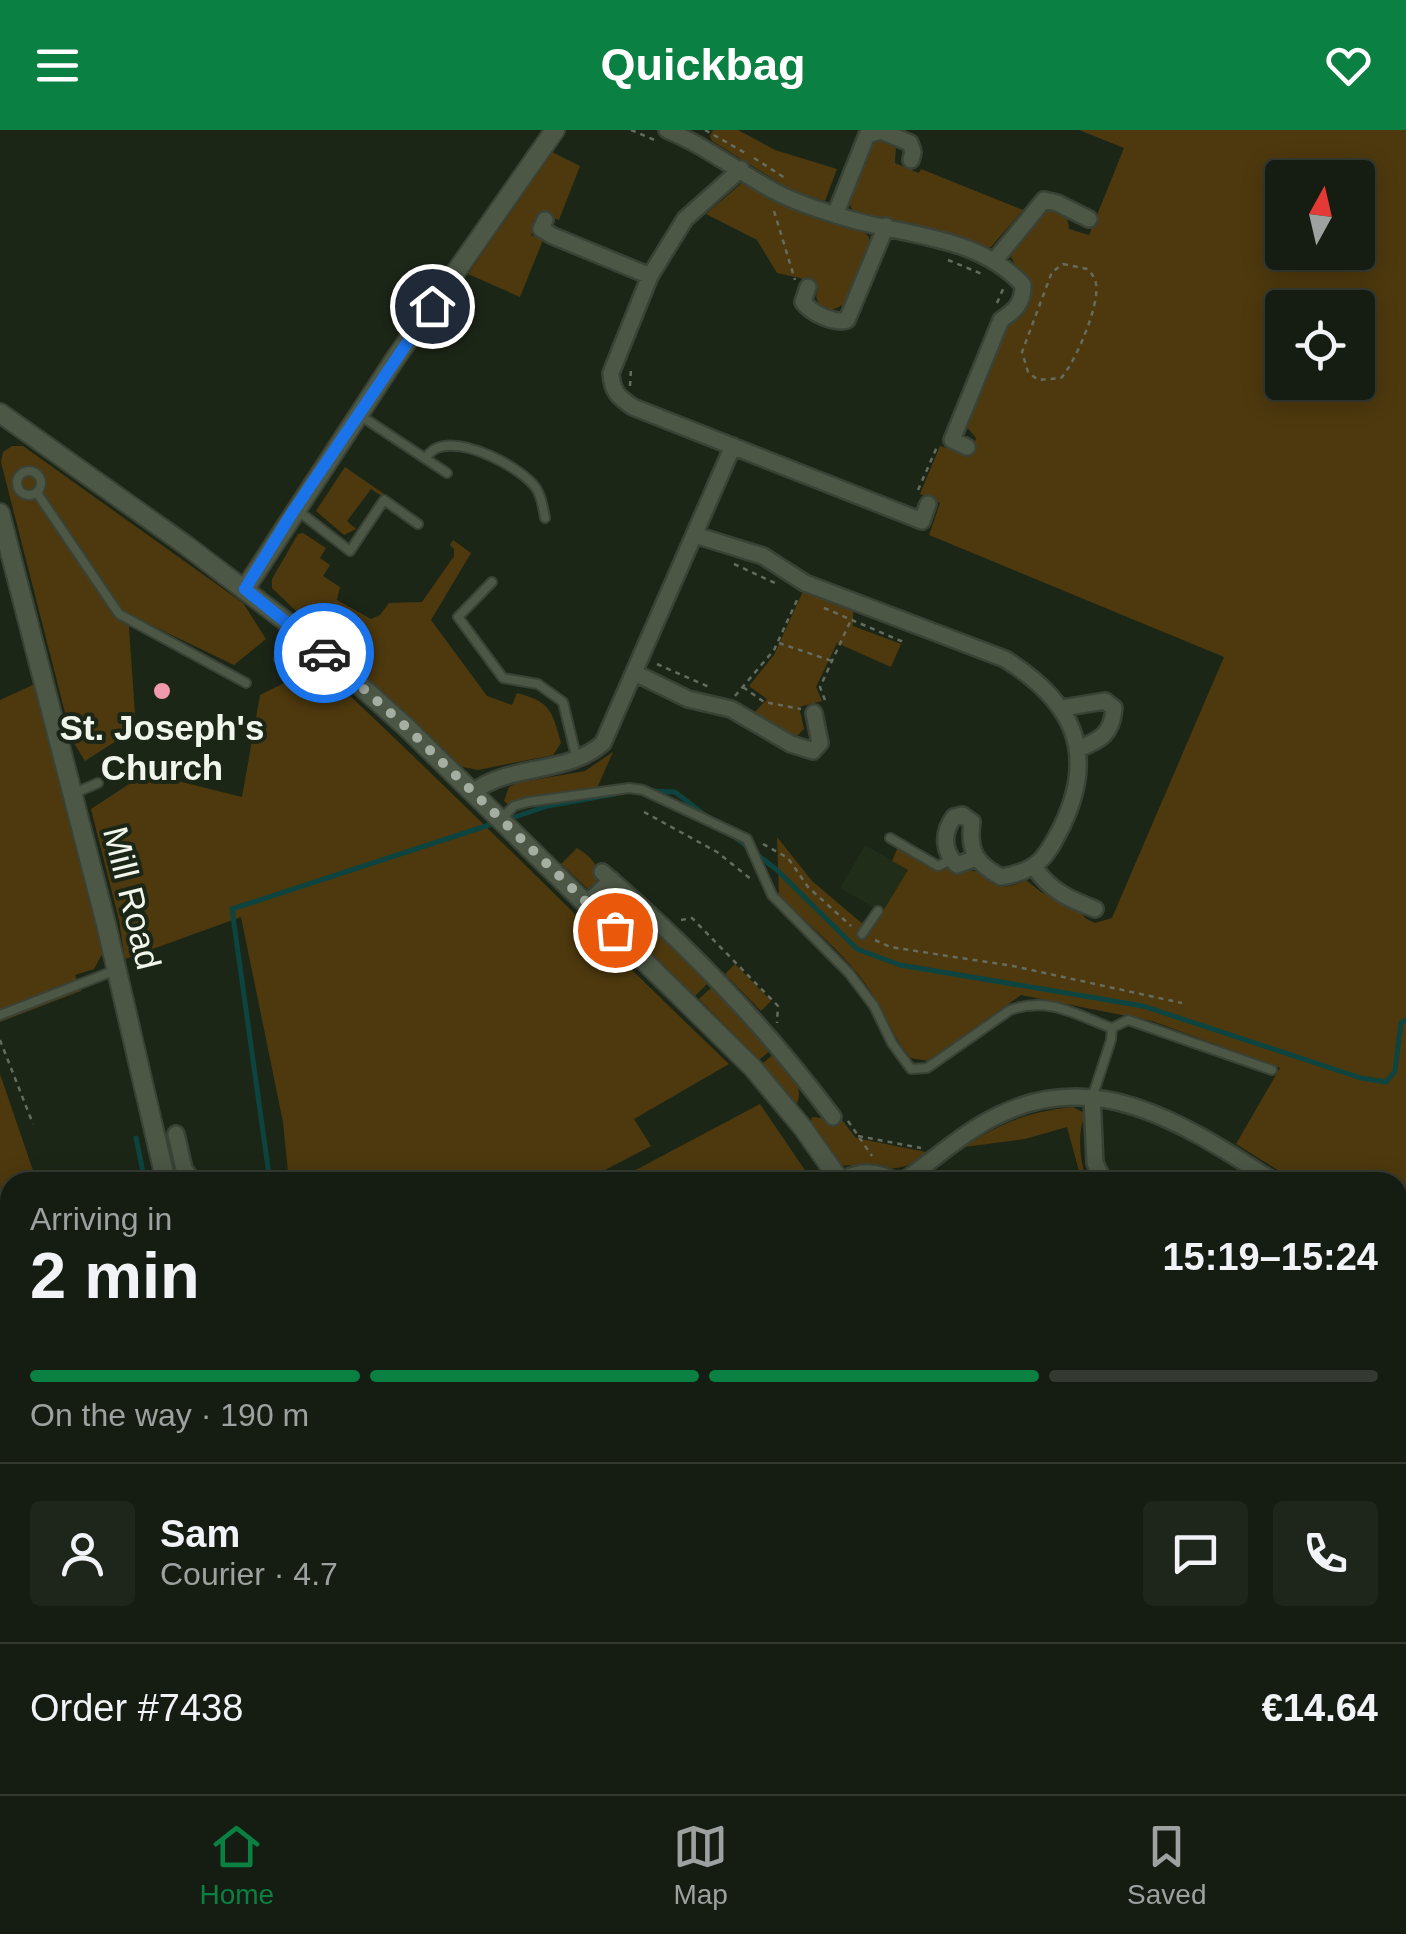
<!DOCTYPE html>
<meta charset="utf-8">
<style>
body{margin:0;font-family:Helvetica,sans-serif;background:#1e251a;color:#f1f3f6;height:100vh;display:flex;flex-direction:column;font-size:38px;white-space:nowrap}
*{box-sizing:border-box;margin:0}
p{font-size:32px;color:#9da19f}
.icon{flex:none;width:55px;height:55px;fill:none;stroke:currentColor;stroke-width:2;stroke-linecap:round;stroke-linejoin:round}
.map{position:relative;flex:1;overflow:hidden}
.drawer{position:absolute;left:0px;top:1042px;width:1408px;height:622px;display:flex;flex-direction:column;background:#151c11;border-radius:30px 30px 0 0;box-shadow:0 5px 25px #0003,0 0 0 2px #343a31}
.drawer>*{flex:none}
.needle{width:65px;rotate:8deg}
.controls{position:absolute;left:1265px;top:30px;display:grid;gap:20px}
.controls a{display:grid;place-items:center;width:110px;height:110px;border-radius:10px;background:#151c11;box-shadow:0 5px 25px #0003,0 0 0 2px #343a31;font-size:50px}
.pin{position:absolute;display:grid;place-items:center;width:85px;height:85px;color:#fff;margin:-42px;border:5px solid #fff;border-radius:50%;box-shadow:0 2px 10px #0007}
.courier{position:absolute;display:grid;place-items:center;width:100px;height:100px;margin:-50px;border:8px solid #1a73e8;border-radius:50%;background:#fff;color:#222;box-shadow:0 2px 12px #0007}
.head em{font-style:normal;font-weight:700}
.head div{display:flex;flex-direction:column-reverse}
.head{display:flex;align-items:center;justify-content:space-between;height:170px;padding:0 30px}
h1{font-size:65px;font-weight:700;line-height:75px}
.bar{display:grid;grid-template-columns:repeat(4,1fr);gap:15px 10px;align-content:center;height:120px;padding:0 30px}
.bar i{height:12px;border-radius:8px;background:#343a31}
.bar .on{background:#0b8043}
.bar p{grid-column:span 4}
.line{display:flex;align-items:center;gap:25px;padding:0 30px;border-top:2px solid #343a31}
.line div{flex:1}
.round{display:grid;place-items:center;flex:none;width:105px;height:105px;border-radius:10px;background:#1e251a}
header{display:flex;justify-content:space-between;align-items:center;height:130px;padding:0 30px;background:#0b8043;color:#fff;font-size:45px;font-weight:700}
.dock{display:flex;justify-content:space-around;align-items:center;height:140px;border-top:2px solid #343a31;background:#151c11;font-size:28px;color:#9da19f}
.dock a{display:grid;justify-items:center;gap:5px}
.dock .on{color:#0b8043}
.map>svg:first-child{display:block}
.built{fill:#202d18}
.green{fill:#4e390e;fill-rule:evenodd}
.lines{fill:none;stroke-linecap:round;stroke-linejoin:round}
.stream{stroke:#0d443f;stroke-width:5}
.service-casing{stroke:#3a4236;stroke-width:12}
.minor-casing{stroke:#3a4236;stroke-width:20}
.tertiary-casing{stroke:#3a4236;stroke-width:22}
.secondary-casing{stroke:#3a4236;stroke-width:25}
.path{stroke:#646c5f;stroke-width:2.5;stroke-dasharray:5 5;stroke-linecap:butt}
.service{stroke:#4c5746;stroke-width:8}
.minor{stroke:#4c5746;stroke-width:15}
.tertiary{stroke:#4c5746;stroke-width:18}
.secondary{stroke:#547d61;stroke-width:20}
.done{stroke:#a6ada1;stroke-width:10;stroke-dasharray:0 18}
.route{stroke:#1a73e8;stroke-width:12}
.poi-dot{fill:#f29aad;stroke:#1c2617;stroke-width:4}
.labels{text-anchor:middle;stroke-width:8;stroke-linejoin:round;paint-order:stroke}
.poi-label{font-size:35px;font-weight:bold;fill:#f0f6ec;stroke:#1c2617}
.street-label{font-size:35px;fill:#f0f6ec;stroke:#1c2617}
</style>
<header><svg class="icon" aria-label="menu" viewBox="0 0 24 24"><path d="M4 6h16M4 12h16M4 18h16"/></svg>Quickbag<svg class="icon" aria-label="heart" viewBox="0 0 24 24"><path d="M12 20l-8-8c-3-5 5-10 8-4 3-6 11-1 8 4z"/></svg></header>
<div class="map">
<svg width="1406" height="1664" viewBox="0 0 1406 1664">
<rect width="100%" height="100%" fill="#1c2617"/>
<path class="built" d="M865,715L908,740L883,783L840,758Z
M339,1655H585L586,1664H341Z
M769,1655H935L939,1664H771Z"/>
<path class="green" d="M713,0H738L775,20L837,39L825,71L791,60L712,11L710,6Z
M1079,0H1406V1089L1398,1087V1052H1297L1236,1014L1280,938L1152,891L1021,865L928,931L911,928C893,908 886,884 871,862C847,825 810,796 779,766L777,707L812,751L871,801L908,740L892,731L898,717L938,741L950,737L980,742C993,759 1007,760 1026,750L1041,762L1080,780L1085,788L1095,793L1112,788L1224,527L929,405L940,373L920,364L940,316L971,326L976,308L966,296L967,287C980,258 990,228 1005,201C1013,186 1030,182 1030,163C1031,146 1014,140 1010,123L1046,77L1067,87L1069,99L1089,105L1124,18ZM1282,48H1358V122H1282ZM1282,178H1358V252H1282Z
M883,8L896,15L895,33L919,43L921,39L1023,80L991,117L986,118L916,94L858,83L851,78L849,68L873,9Z
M552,22L580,36L559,90L541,84L531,105L543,110L520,167L468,144Z
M744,51L862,100L869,107V114L843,175L832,180L819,174L816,167L818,157L800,148L777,143L757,110L706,84Z
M12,316H23L243,473L266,509L234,535L128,484L136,598L85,631L72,610L1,332L3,322Z
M345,337L403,377L401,379L371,359L347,391L356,399L344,405L316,381Z
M303,403L326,418L320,428L330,435L323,446L340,457L337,470L371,489L380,485L389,473L422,472L454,426V419L450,415L453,410L471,423L431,490L487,566L512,575L517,563C551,572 552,581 561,613L553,625L478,640L458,636L272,458V449L298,404Z
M804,459L853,477V496L901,514L891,537L837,513L816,557L822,571L799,577L804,599L796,607L754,583L767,569L749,556L774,525Z
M318,536C458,666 591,802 729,934L634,989L651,1016L582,1052H289L283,992L241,787L125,829L119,790L91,679L146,643L242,667L260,565Z
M37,553L105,819L94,839L75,845L81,861L0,892V570Z
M613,622L597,658L517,671L509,675L504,671L509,657L517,653L585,641Z
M577,718C591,727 598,733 598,750L588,759L561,734Z
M637,781L709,852L695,866L624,796Z
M735,834L771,871L761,881L725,844Z
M713,856L772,919L759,930L699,869Z
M775,923C788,939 806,955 796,976L762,934Z
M0,944L37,1052H10V1490L0,1486Z
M760,974L813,1052H613Z
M1073,977L1086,984C1076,1001 1080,1035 1088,1052H1082L1067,997L1025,1009L964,1017C1003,992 1027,982 1073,977Z
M838,985L856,1008L931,1023C888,1051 883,1031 838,1036L810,996L812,987L829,989Z"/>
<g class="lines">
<path class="stream" d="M650,661L675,662L710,689
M509,689L547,676L615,664
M731,704L777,740L857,819L900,835L1143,876L1361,948L1386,952L1395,941L1401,893L1406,890
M136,1008L145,1052
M270,1052L232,779L498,692
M0,1212L10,1208"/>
<g class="service-casing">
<path id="service" d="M358,284L447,343
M425,328C429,324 432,320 437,318C463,307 521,337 536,358C542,367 543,378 545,388
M17 353a12 12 0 1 1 24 0a12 12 0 1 1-24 0Z
M37,363L119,484L246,553
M297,380L350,421L384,370L418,394
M492,452L458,487L503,548L538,554L563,572L577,630
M279,529L305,506
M75,663L98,653
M501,689L514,676L528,672L629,658L643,660L747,709L772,765L849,843L874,876L892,913L911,939L927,938L1010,880C1049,866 1076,885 1112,898
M890,708L938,736L951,730
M862,804L878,781
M615,833L629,819
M0,885L116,840
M1092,968L1111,910L1112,898L1128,890L1272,940
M1398,1170H1406
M1398,1345L1406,1342
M690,1655L696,1664
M802,1655L804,1664
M874,1661L875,1664
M933,1664L941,1662L939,1655"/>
</g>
<g class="minor-casing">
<path id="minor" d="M667,0C706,16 737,41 774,61C796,73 822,81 846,88C906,106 979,106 1023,155C1023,173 1016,180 1001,190L952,310L967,317
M741,39L685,89L650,146L611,243C612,261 618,267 633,277L922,391L928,374
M835,85L867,5L881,1L910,13L913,22L911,30
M545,90L541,99L553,106L650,146
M995,130L1044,70L1057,73L1089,89
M808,157L803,172C811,183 834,194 847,190L886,96
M695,405L763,426L805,453L1005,529C1072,571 1098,621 1062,696C1046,728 1038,741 1001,747C976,734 968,721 972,692L962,685L954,687C942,703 943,722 957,735L976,728
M635,543L688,569L731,579L791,614L813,621L820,613L814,583
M1062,578L1105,571L1114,578C1112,604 1101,610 1078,619
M473,662C512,633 567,645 603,613L733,316
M1035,738C1050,761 1071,770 1095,779
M602,742C689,816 765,896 833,987
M587,773L612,750
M1092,968L1095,1033L1104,1052
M176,1004L184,1039L194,1052
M840,1051C861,1040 877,1040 897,1052
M902,1052C931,1032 965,1001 997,986C1100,934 1191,999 1275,1052
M1398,1094L1406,1096
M1398,1258L1406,1254
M1398,1546L1406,1542
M1166,1655L1169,1664
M1274,1655L1275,1664
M1339,1655L1343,1664"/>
</g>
<g class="tertiary-casing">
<path id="tertiary" d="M0,283L187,416L305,506L406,597L753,938L803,998L841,1052
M0,383L106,794L166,1052
M245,459L395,229L555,0
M320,1655L322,1664
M1128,1655L1132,1664"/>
</g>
<g class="secondary-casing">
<path id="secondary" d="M0,1624L10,1628
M70,1655L90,1664"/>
</g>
<path class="path" d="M631,0L657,11
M705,0L747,24
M754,28L785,48
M774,81L795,150
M948,130L982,144
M1063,134L1088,139C1092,144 1095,148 1096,154C1100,175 1075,233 1061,248L1038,250L1028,242L1022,222L1052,142Z
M997,173L1004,157
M630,256L631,239
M918,360L937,317
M734,434L777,454
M824,478L901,511L902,508
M779,513L832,531
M657,534L709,557
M743,557L764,572L801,579
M735,566L774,520L798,468
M825,570L820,557L850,492
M644,682L717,722L752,750
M763,714L788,728L808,757L851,796
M681,790L692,788L778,876L777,893
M875,810L890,817L1013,836L1182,873
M0,910L33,994
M848,991L872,1026
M858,1006L921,1018
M1398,1513L1406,1508"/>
<use href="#service" class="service"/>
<use href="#minor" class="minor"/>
<use href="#tertiary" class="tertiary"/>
<use href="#secondary" class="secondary"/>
</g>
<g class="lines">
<path class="done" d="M324,523L406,597L615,800"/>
<path class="route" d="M324,523L245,459L292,383L432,176"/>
</g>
<circle class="poi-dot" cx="162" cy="561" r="10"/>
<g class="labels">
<g class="poi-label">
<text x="162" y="610">St. Joseph's<tspan x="162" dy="40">Church</tspan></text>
</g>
<g class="street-label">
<text transform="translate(132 768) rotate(76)" y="12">Mill Road</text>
</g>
</g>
</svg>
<div class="controls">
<a><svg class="needle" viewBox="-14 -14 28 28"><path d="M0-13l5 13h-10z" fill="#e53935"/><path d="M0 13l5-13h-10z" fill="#9da19f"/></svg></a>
<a><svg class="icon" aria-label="locate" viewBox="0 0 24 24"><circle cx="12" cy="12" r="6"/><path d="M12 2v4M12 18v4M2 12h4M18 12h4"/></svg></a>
</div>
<div class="pin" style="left:615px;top:800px;background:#ea580c"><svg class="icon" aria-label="bag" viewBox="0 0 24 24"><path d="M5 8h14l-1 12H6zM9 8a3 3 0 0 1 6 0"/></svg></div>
<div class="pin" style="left:432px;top:176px;background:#1f2937"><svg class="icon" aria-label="home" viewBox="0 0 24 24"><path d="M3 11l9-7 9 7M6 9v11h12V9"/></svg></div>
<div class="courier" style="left:324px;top:523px"><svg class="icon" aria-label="car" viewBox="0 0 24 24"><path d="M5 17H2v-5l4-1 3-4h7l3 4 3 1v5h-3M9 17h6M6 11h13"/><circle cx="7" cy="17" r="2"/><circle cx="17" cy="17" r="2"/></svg></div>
<section class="drawer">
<div class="head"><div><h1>2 min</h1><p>Arriving in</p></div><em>15:19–15:24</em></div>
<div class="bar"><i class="on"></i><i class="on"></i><i class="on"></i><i></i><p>On the way · 190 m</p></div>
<div class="line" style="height:180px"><a class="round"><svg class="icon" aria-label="person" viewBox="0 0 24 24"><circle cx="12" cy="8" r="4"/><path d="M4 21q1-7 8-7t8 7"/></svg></a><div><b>Sam</b><p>Courier · 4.7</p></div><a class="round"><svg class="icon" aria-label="chat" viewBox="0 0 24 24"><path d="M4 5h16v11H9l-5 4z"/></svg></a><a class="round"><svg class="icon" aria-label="phone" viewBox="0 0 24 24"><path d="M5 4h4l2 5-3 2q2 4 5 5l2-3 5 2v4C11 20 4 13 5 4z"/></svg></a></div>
<div class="line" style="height:130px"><div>Order #7438</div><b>€14.64</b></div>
</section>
</div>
<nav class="dock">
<a class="on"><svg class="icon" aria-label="home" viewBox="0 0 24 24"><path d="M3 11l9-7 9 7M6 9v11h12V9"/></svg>Home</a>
<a><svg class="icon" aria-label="map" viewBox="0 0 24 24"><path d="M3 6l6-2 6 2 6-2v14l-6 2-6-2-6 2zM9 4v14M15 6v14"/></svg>Map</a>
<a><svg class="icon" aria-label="saved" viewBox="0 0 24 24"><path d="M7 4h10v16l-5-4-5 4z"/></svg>Saved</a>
</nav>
